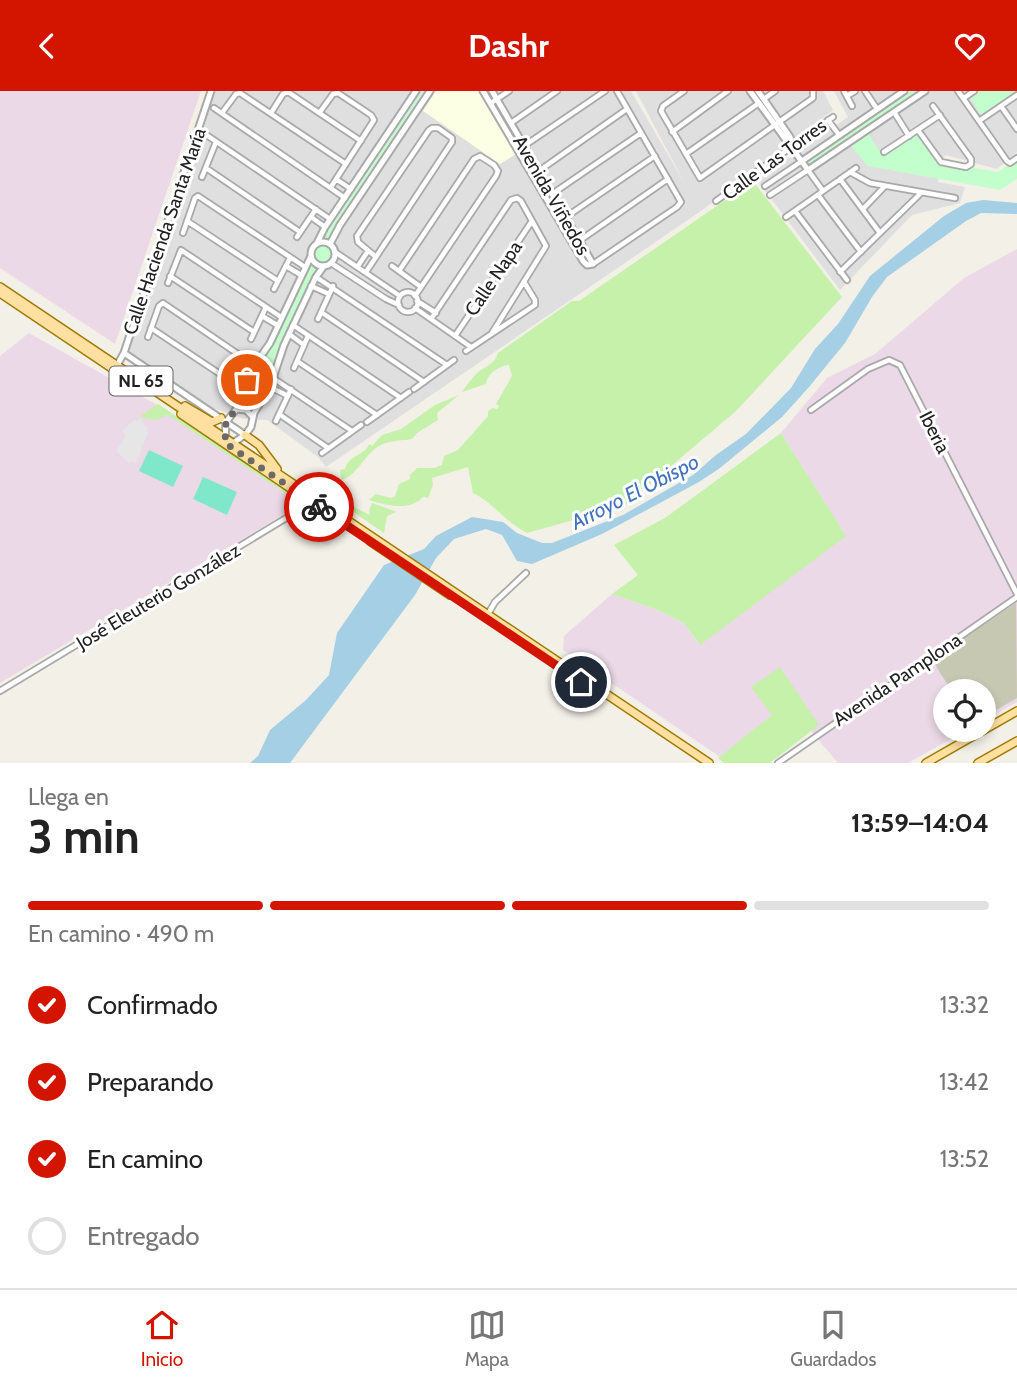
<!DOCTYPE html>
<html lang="es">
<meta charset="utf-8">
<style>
body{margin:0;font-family:Cabin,sans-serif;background:#f6f6f6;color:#222;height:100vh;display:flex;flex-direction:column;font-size:26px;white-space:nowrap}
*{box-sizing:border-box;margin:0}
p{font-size:23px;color:#767676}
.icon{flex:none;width:38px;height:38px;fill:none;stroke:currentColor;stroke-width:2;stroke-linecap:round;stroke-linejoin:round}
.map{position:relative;height:672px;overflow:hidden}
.drawer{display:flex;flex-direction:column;background:#fff;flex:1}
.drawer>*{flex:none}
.fabs{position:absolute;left:933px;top:588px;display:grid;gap:14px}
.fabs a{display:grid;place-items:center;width:63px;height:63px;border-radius:50%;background:#fff;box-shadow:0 4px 10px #0003;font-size:35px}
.pin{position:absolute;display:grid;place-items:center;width:60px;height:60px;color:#fff;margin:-30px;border:4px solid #fff;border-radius:50%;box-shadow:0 2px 7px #0007}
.courier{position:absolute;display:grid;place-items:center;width:70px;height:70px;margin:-35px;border:5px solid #d31500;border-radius:50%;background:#fff;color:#222;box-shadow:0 2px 9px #0007}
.summary em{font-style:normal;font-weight:700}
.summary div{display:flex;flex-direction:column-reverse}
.summary{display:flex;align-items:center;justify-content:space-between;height:119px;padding:0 28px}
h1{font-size:46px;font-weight:700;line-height:52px}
.bar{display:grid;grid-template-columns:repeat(4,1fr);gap:10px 7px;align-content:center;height:84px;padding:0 28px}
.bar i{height:9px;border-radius:5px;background:#e0e0e0}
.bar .active{background:#d31500}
.bar p{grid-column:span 4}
ol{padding:0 28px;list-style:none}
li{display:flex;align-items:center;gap:21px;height:77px}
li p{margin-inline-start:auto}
li .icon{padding:7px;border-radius:50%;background:#d31500;color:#fff;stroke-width:4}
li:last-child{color:#767676}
li i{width:38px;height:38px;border:4px solid #e0e0e0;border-radius:50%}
header{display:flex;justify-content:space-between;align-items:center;height:91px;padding:0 28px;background:#d31500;color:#fff;font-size:32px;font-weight:700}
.tabs{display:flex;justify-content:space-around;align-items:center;height:98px;border-top:2px solid #e0e0e0;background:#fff;font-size:19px;color:#767676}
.tabs a{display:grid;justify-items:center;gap:4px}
.tabs .active{color:#d31500}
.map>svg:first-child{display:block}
.residential{fill:#e0dfdf}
.industrial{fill:#ecd9e7}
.education{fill:#fcffe4}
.construction{fill:#c6c8b2}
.grass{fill:#c5f1aa}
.park{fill:#c2ffcd}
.pitch{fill:#7fe8ca}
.parking{fill:#e6e6e6}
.water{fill:#a4cfe4}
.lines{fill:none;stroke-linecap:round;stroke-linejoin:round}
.minor-casing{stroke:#a9a9a9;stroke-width:8}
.tertiary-casing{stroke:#a9a9a9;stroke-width:9}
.primary-casing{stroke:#9f7b00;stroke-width:10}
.minor{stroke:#fff;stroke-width:4.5}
.tertiary{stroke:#fff;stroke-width:5}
.primary{stroke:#ffe0a0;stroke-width:7}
.done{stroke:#6b6a67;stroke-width:7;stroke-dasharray:0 12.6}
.route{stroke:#d31500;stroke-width:9}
.labels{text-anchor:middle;stroke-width:6;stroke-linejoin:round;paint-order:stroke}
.shield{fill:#fff;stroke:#646464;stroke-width:2}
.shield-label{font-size:18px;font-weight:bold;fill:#222}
.street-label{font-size:19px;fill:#222;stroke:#fff}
.water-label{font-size:21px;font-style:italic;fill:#4373bd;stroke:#fff}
</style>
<header><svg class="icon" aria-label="back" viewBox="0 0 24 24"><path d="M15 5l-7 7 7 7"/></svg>Dashr<svg class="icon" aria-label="heart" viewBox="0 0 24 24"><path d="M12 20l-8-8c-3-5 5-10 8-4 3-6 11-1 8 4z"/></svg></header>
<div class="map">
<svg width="1017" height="672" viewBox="0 0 1017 672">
<rect width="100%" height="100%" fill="#f3f0e8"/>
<path class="residential" d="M216,0H631L685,93L636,0H823L833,19L701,120L326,376L318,366L267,329L244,328L210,316L125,260Z
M834,0H1017V61L997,78L945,64L938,91L965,96L960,112L912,124L840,199L757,89L848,26Z"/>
<path class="industrial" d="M0,0H201L115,253L0,177Z
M1017,158V611L984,630V600H945V639H967L908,672H838L811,640L729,672L563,559L564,545L612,503L660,520L684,532L699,553L845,444L781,342L827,287L875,263L964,187Z
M29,242L161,316L301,413L0,592V265Z"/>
<path class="education" d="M436,0H479L516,63L500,73L423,20Z"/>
<path class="construction" d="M1016,512L1017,607L984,626V600H952L937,577L934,567Z"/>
<path class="grass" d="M753,90L842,206L736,320L624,415L527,442C506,432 494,412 473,402L468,376L432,387L433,394L428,407L423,406C410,421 385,414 369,409L376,403L391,407L395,405L399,393L410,388V384L417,377H434L442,374L444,365L458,359L488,325V320L493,317L497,318L499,315L496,313L512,285L509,274C500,274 487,283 486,293L462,301C467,294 471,288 477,282C486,275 495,273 498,262L572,210H579Z
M459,304L437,322L438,329L417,342L412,348C400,350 390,349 379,355C364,364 357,385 341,389L340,379L345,378C349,363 365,365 369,353L372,355L382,344L401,338L435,314Z
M158,313L303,409V412H300L168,324L156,329L139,326Z
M781,342L846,445L700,554L684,532L660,520L612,503L638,484L614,454L665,427Z
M372,412L397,421L387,425L384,442L349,418L354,416L370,424L369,419Z
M780,576L819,634L770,672H724L718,667L772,624L751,596Z"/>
<path class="park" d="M422,0L426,3L335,139C334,159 333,169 316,181L278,261L269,293L252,317H247L244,313L253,279L318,155Z
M908,0H924L812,76L809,75L807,68Z
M975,0H1016L981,24L969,5Z
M919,40L940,71L998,81L1017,68V88L1000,99L868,75L850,54L868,42L878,58L885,63Z"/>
<path class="pitch" d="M149,359L183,375L173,396L139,380Z
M203,386L237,401L227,424L193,408Z"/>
<path class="parking" d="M135,328L137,331L140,328L148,337L146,341L149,342L141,356L142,357L136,372L132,370L129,372L116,360L126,345L122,340Z
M307,419L346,438L327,455L288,431Z"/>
<path class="water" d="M983,109L1017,112V123L981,122L966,130L887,186L872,206L845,252L809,296L782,326L720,377L699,391L602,443L532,473L517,470L502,444L486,438L454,448L436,467L415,504L290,672H250L258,665L270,639L306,609L329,584L337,542L384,474L424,458L436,445L472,426L503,431L517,442L542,452H552L623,424L693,384L716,364L746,343L791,297L815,258L838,233L870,185L944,125L966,112Z"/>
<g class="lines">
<g class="minor-casing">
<path id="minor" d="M684,0L663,15L661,20L700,87L813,7V0
M844,0L852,15
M865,0L877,18
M958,0L1007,70L1010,72L1017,67
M847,5L855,0
M964,7L974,0
M764,8L775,0
M491,12L509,0
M1001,15L1017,38
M214,17L345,107
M320,21L333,3L338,2L371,24L374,29L331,96
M894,21L909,45
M222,22L236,3L240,2L346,73
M271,22L283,3L288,1L361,50
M828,29L839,44
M979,30L1017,4
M511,32L557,0
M918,39L941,71L966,76L971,73V68L933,15
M672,41L728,0
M205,43L330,128
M524,55L605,0
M884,61L940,24
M686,63L759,12
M206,77L300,141
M850,81L870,92L955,107
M533,84L627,18
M202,86L216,51
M336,88L351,98
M840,88L880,142
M765,95L802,70
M552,103L641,42
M770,104L808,79L823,100
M818,104L861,161
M716,110L833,26
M863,118L885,95
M795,120L847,189
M311,126L325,136
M566,126L655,65
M786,126L856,77
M187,130L278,190
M183,142L195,107L198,105L305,176
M297,146L316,118
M579,150L668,88
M335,161L400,205
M331,172L386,208L399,214
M593,173L677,116L681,111L617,0
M286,175L301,184
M358,175L368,160
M392,175L421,196
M399,180L474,68L480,65L494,74L498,80L496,85L415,205
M366,181L452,51V47L438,37H432L429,39L357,145L358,151L376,166
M840,181L921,102
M170,185L254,241
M316,186L447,274
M168,192L181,159L281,226
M311,195L329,203
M274,198L290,167
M398 211a10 10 0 1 1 20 0a10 10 0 1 1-20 0Z
M417,210L436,222
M415,217L471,256
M321,221L424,291
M262,225L277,234
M318,228L333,195
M431,228L511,109L517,107L521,110L546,155L492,242
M293,234L401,307
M151,237L226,287
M289,243L304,254
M455,245L532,130
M148,246L159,215L163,212L254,274
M251,248L266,216
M466,260L535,214V209L524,191
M297,270L377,324
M234,271L250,281
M294,277L308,245
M273,287L352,340
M222,295L238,263
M270,296L288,305
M414,298L454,269
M811,319L868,278L889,269L900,274L1017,503
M279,323L328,357
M276,330L291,298
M367,331L409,301
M322,362L361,334
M488,523L495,511L526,482
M0,600L316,409
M778,672L1017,506"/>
</g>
<g class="tertiary-casing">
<path id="tertiary" d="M483,0L583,170L587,174L593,173
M492,0L593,173
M750,0L808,79L925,0
M758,0L790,46L795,61
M802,70L904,0
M311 163a12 12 0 1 1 24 0a12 12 0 1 1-24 0Z
M317,152L325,136L416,0
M330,153L340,134L430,0
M124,262L245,344
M116,276L124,262L211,0
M236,318L246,319L253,326
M225,349L226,331L242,311L250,281L270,252L311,165
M230,354L245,344L251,336L254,322L270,296L284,254L316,186L324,175"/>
</g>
<g class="primary-casing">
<path id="primary" d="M0,196L709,672
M0,202L125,286
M185,315L212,331L221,327
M181,323L299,403
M245,344L259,354L277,378
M370,450L450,504
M548,568L575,587
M926,672L1017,620
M978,672L1017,650"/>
</g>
<use href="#minor" class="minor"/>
<use href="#tertiary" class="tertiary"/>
<use href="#primary" class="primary"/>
</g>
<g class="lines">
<path class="done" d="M247,289L242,311L226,331L225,352L319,416"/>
<path class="route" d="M319,416L581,591"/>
</g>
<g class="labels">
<rect class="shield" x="109.5" y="275.5" width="63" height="29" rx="5"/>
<g class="shield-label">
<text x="141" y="296">NL 65</text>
</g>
<g class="street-label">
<text transform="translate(774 68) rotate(-36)" y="7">Calle Las Torres</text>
<text transform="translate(552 104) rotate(60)" y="7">Avenida Viñedos</text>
<text transform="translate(164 140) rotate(-71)" y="7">Calle Hacienda Santa María</text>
<text transform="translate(493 187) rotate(-56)" y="7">Calle Napa</text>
<text transform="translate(935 341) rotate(63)" y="7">Iberia</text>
<text transform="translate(158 505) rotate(-31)" y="7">José Eleuterio González</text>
<text transform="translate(897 588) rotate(-34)" y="7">Avenida Pamplona</text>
</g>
<g class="water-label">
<text transform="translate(635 401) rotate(-27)" y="7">Arroyo El Obispo</text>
</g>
</g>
</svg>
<div class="fabs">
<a><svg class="icon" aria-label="locate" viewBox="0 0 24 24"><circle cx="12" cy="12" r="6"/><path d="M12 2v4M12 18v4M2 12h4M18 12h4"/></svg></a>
</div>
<div class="pin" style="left:247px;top:289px;background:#ea580c"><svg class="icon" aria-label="bag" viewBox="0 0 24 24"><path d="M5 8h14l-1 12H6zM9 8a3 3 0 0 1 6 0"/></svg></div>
<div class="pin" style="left:581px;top:591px;background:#1f2937"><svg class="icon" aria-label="home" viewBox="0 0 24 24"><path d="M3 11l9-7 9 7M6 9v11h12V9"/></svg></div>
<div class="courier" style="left:319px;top:416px"><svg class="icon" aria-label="bike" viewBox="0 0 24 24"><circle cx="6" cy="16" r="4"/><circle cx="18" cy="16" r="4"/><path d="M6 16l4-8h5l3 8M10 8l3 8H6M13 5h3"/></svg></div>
</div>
<section class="drawer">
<div class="summary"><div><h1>3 min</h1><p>Llega en</p></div><em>13:59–14:04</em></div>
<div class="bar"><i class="active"></i><i class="active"></i><i class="active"></i><i></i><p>En camino · 490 m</p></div>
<ol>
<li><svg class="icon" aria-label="check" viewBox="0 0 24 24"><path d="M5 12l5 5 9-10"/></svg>Confirmado<p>13:32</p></li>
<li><svg class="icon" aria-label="check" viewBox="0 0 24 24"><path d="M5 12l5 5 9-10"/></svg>Preparando<p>13:42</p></li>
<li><svg class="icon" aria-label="check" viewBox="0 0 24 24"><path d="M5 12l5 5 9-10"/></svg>En camino<p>13:52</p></li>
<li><i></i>Entregado</li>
</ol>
</section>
<nav class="tabs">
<a class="active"><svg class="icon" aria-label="home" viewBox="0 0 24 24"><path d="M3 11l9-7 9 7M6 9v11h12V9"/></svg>Inicio</a>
<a><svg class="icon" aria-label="map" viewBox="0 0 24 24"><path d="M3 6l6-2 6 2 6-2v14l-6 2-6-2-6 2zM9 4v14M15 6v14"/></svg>Mapa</a>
<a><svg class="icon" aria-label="saved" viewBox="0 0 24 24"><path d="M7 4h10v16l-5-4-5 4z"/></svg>Guardados</a>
</nav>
